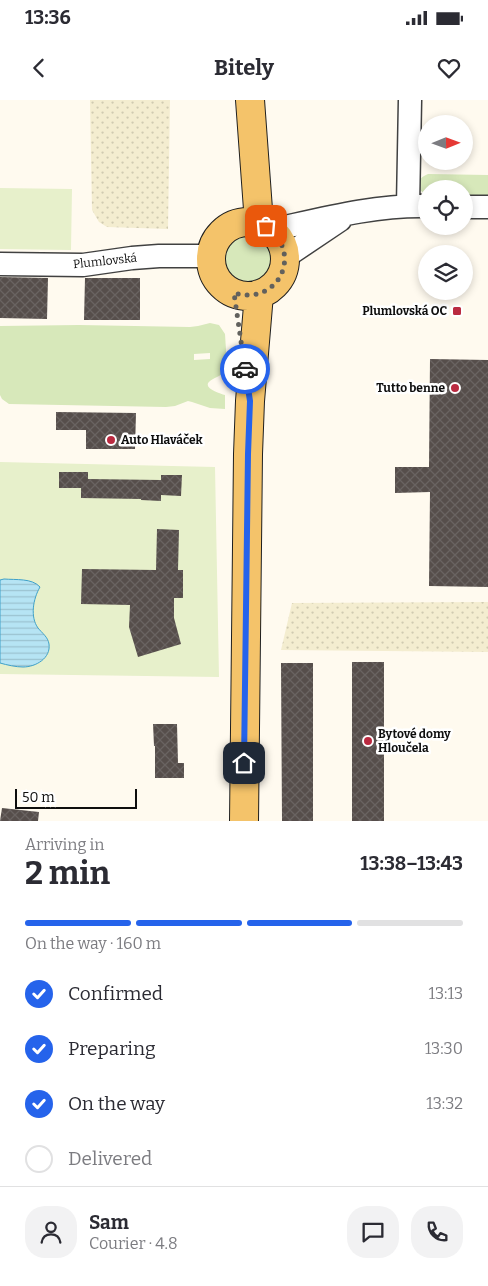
<!DOCTYPE html>
<meta charset="utf-8">
<style>
body{margin:0;font-family:Bitter,serif;background:#f2f2f3;color:#2b2b33;height:100vh;display:flex;flex-direction:column;font-size:19px;white-space:nowrap}
*{box-sizing:border-box;margin:0}
p{font-size:16px;color:#7c7c81}
.icon{flex:none;width:28px;height:28px;fill:none;stroke:currentColor;stroke-width:2;stroke-linecap:round;stroke-linejoin:round}
.map{position:relative;height:721px;overflow:hidden}
.sheet{display:flex;flex-direction:column;background:#fff;flex:1}
.sheet>*{flex:none}
.needle{width:32px;rotate:89deg}
.fabs{position:absolute;left:418px;top:15px;display:grid;gap:10px}
.fabs a{display:grid;place-items:center;width:55px;height:55px;border-radius:50%;background:#fff;box-shadow:0 2px 8px #0003;font-size:25px}
.scale{position:absolute;left:15px;bottom:12px;width:122px;box-sizing:border-box;padding-left:5px;border:2px solid #0e0e0e;border-top:0;font-size:14px;line-height:18px;white-space:nowrap;color:#0e0e0e;-webkit-text-stroke:4px #fff;paint-order:stroke}
.pin{position:absolute;display:grid;place-items:center;width:42px;height:42px;color:#fff;margin:-21px;border-radius:10px;box-shadow:0 2px 8px #0006}
.courier{position:absolute;display:grid;place-items:center;width:50px;height:50px;margin:-25px;border:4px solid #2563eb;border-radius:50%;background:#fff;color:#222;box-shadow:0 1px 6px #0007}
.headline em{font-style:normal;font-weight:700}
.headline div{display:flex;flex-direction:column-reverse}
.headline{display:flex;align-items:center;justify-content:space-between;height:85px;padding:0 25px}
h1{font-size:32px;font-weight:700;line-height:38px}
.bar{display:grid;grid-template-columns:repeat(4,1fr);gap:8px 5px;align-content:center;height:60px;padding:0 25px}
.bar i{height:6px;border-radius:4px;background:#e1e1e2}
.bar .current{background:#2563eb}
.bar p{grid-column:span 4}
.line{display:flex;align-items:center;gap:12px;padding:0 25px;border-top:1px solid #e1e1e2}
.line div{flex:1}
.round{display:grid;place-items:center;flex:none;width:52px;height:52px;border-radius:20px;background:#f2f2f3}
ol{padding:0 25px;list-style:none}
li{display:flex;align-items:center;gap:15px;height:55px}
li p{margin-inline-start:auto}
li .icon{padding:5px;border-radius:50%;background:#2563eb;color:#fff;stroke-width:4}
li:last-child{color:#7c7c81}
li i{width:28px;height:28px;border:2px solid #e1e1e2;border-radius:50%}
.status{display:flex;justify-content:space-between;align-items:center;height:35px;padding:0 25px;background:#fff;direction:ltr}
.status svg{height:14px;fill:currentColor}
header{display:flex;justify-content:space-between;align-items:center;height:65px;padding:0 25px;background:#fff;font-size:22px;font-weight:700}
.map>svg:first-child{display:block}
.farmland{fill:url(#farmland-dots)}
.grass{fill:#d7e8ba;fill-rule:evenodd}
.pitch{fill:#e7f0cb}
.water{fill:url(#water-rules);stroke:#3fa1c9}
.building{fill:url(#building-cross-hatch)}
.lines{fill:none;stroke-linecap:round;stroke-linejoin:round}
.minor-casing{stroke:#414141;stroke-width:25}
.major-casing{stroke:#1f1f1f;stroke-width:30}
.minor{stroke:#fff;stroke-width:22}
.major{stroke:#f4c36a;stroke-width:28}
.done{stroke:#62615d;stroke-width:5;stroke-dasharray:0 9}
.route{stroke:#2563eb;stroke-width:6}
.poi-dot{fill:#ba2a40;stroke:#fff;stroke-width:2}
.labels{text-anchor:middle;stroke-width:5;stroke-linejoin:round;paint-order:stroke}
.street-label{font-size:12px;fill:#0e0e0e;stroke:#fff}
.poi-label{font-size:12px;font-weight:bold;fill:#0e0e0e;stroke:#fff;text-anchor:end}
</style>
<div class="status"><b>13:36</b><svg viewBox="0 0 49 12"><path d="M0 12V9h3v3zM5 12V6h3v6zM10 12V3h3v9zM15 12V0h3v12zM26 1h20v11H26zM47 4h2v5h-2z"/></svg></div>
<header><svg class="icon" aria-label="back" viewBox="0 0 24 24"><path d="M15 5l-7 7 7 7"/></svg>Bitely<svg class="icon" aria-label="heart" viewBox="0 0 24 24"><path d="M12 20l-8-8c-3-5 5-10 8-4 3-6 11-1 8 4z"/></svg></header>
<div class="map">
<svg width="488" height="721" viewBox="0 0 488 721">
<defs>
<pattern id="farmland-dots" width="8" height="8" patternUnits="userSpaceOnUse" patternTransform="scale(1.25)"><rect width="8" height="8" fill="#f4edd0"/><path d="M2 2h.1M6 6h.1" fill="none" stroke="#d0cab1" stroke-width="1.8" stroke-linecap="round"/></pattern>
<pattern id="water-rules" width="6" height="5" patternUnits="userSpaceOnUse" patternTransform="scale(1.25)"><rect width="6" height="5" fill="#b6e4f4"/><path d="M0 2.5h6" fill="none" stroke="#9bc2d0"/></pattern>
<pattern id="building-cross-hatch" width="8" height="8" patternUnits="userSpaceOnUse" patternTransform="scale(1.25)"><rect width="8" height="8" fill="#564e4b"/><path d="M0 0l8 8M0 8l8-8" fill="none" stroke="#696361"/></pattern>
</defs>
<rect width="100%" height="100%" fill="#fffaef"/>
<path class="farmland" d="M90,0H170L168,129L107,127L99,122L92,110Z
M488,502V552L281,550L292,503Z"/>
<path class="grass" d="M428,74L488,75V97H464V89H426V95L420,90C417,82 420,77 428,74Z
M223 159a26 26 0 1 1 52 0a26 26 0 1 1-52 0Z
M210,223L219,225L225,234L227,266C226,270 226,270 223,273C220,276 216,277 213,279C198,287 219,293 225,295V309L210,308L192,302L188,301L175,306L166,307L9,304L2,299L0,295V226L79,225L190,227L198,226ZM210,253V259L194,260V254Z"/>
<path class="pitch" d="M0,88L72,89L71,150L0,149Z
M0,362L215,367L219,577L0,574Z"/>
<path class="water" d="M4,479C16,480 32,478 40,487C33,499 30,517 38,528C42,533 48,537 49,544C51,558 36,567 23,567C16,567 7,565 0,563V480Z"/>
<path class="building" d="M0,177L48,178L47,219L0,218Z
M85,178H140V220H84Z
M430,259L488,260V487L429,486L430,392L395,393V367H429Z
M56,312L136,313L135,349H86V330H56Z
M59,372H88V379L161,380V375H182L181,396L161,395V401L141,400V399L81,398V388H59Z
M157,429L179,430L178,470H183V498H174V518L181,544L138,557L129,527L130,505L81,504L82,469L156,470Z
M352,562H384V721H352Z
M281,563H313V721H282Z
M153,624H177L178,663H184V678H155V646H154Z
M2,708L39,712L38,721H0Z"/>
<g class="lines">
<g class="minor-casing">
<path id="minor" d="M408,106L410,0
M464,107H488
M272,130C322,119 374,105 426,106
M285,157L340,120
M0,164L83,165L132,158L159,156H211"/>
</g>
<g class="major-casing">
<path id="major" d="M250,0L259,123
M211 159a37 37 0 1 1 74 0a37 37 0 1 1-74 0Z
M244,721L248,354L250,301L259,194"/>
</g>
<use href="#minor" class="minor"/>
<use href="#major" class="major"/>
</g>
<g class="lines">
<path class="done" d="M245,269L234,193C279,206 304,153 266,126"/>
<path class="route" d="M244,663L248,354L250,301L245,269"/>
</g>
<g class="poi-dot">
<rect x="452" y="206" width="10" height="10" rx="2.5"/>
<circle cx="455" cy="288" r="5"/>
<circle cx="111" cy="340" r="5"/>
<circle cx="368" cy="641" r="5"/>
</g>
<g class="labels">
<g class="street-label">
<text transform="translate(105 161) rotate(-6)" y="4">Plumlovská</text>
</g>
<g class="poi-label">
<text x="447" y="215">Plumlovská OC</text>
<text x="445" y="292">Tutto benne</text>
<text x="121" y="344" text-anchor="start">Auto Hlaváček</text>
<text x="378" y="638" text-anchor="start">Bytové domy<tspan x="378" dy="14">Hloučela</tspan></text>
</g>
</g>
</svg>
<div class="fabs">
<a><svg class="needle" viewBox="-14 -14 28 28"><path d="M0-13l5 13h-10z" fill="#e53935"/><path d="M0 13l5-13h-10z" fill="#7c7c81"/></svg></a>
<a><svg class="icon" aria-label="locate" viewBox="0 0 24 24"><circle cx="12" cy="12" r="6"/><path d="M12 2v4M12 18v4M2 12h4M18 12h4"/></svg></a>
<a><svg class="icon" aria-label="layers" viewBox="0 0 24 24"><path d="M12 4l9 5-9 5-9-5zM3 14l9 5 9-5"/></svg></a>
</div>
<div class="scale">50 m</div>
<div class="pin" style="left:266px;top:126px;background:#ea580c"><svg class="icon" aria-label="bag" viewBox="0 0 24 24"><path d="M5 8h14l-1 12H6zM9 8a3 3 0 0 1 6 0"/></svg></div>
<div class="pin" style="left:244px;top:663px;background:#1f2937"><svg class="icon" aria-label="home" viewBox="0 0 24 24"><path d="M3 11l9-7 9 7M6 9v11h12V9"/></svg></div>
<div class="courier" style="left:245px;top:269px"><svg class="icon" aria-label="car" viewBox="0 0 24 24"><path d="M5 17H2v-5l4-1 3-4h7l3 4 3 1v5h-3M9 17h6M6 11h13"/><circle cx="7" cy="17" r="2"/><circle cx="17" cy="17" r="2"/></svg></div>
</div>
<section class="sheet">
<div class="headline"><div><h1>2 min</h1><p>Arriving in</p></div><em>13:38–13:43</em></div>
<div class="bar"><i class="current"></i><i class="current"></i><i class="current"></i><i></i><p>On the way · 160 m</p></div>
<ol>
<li><svg class="icon" aria-label="check" viewBox="0 0 24 24"><path d="M5 12l5 5 9-10"/></svg>Confirmed<p>13:13</p></li>
<li><svg class="icon" aria-label="check" viewBox="0 0 24 24"><path d="M5 12l5 5 9-10"/></svg>Preparing<p>13:30</p></li>
<li><svg class="icon" aria-label="check" viewBox="0 0 24 24"><path d="M5 12l5 5 9-10"/></svg>On the way<p>13:32</p></li>
<li><i></i>Delivered</li>
</ol>
<div class="line" style="height:90px"><a class="round"><svg class="icon" aria-label="person" viewBox="0 0 24 24"><circle cx="12" cy="8" r="4"/><path d="M4 21q1-7 8-7t8 7"/></svg></a><div><b>Sam</b><p>Courier · 4.8</p></div><a class="round"><svg class="icon" aria-label="chat" viewBox="0 0 24 24"><path d="M4 5h16v11H9l-5 4z"/></svg></a><a class="round"><svg class="icon" aria-label="phone" viewBox="0 0 24 24"><path d="M5 4h4l2 5-3 2q2 4 5 5l2-3 5 2v4C11 20 4 13 5 4z"/></svg></a></div>
</section>
